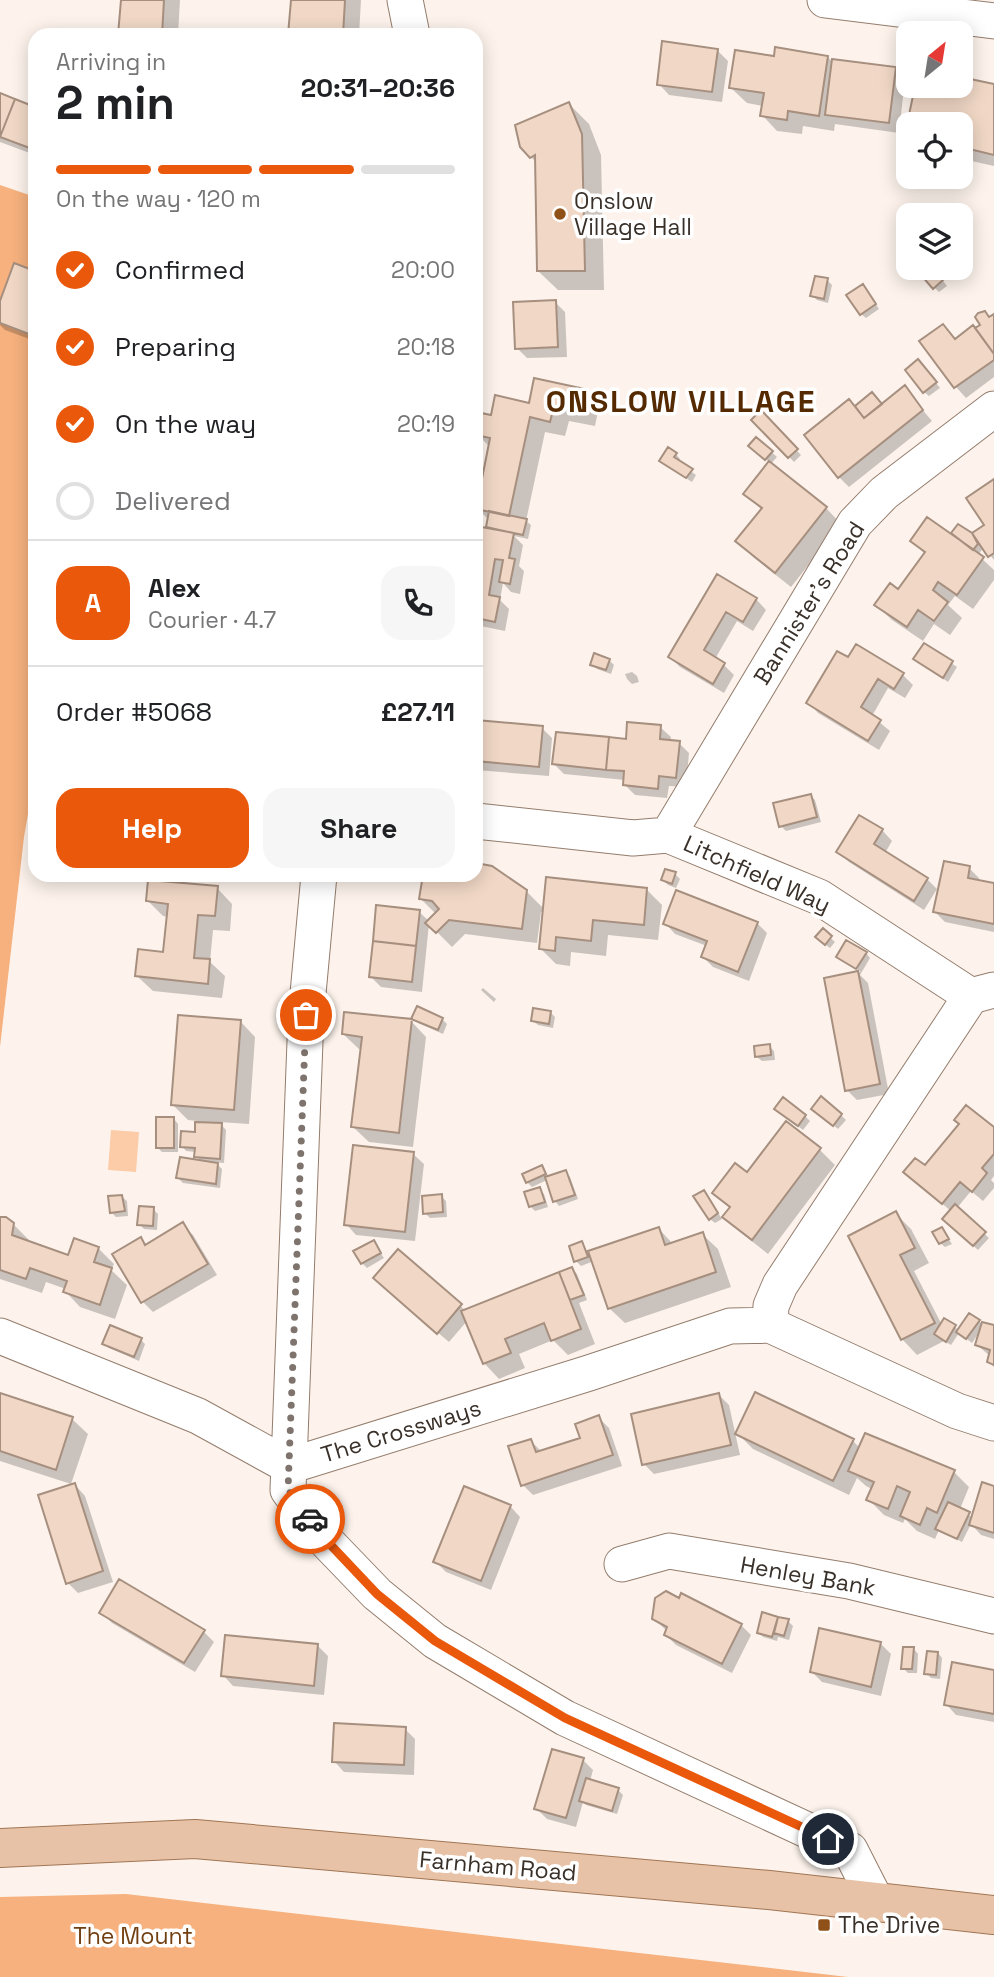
<!DOCTYPE html>
<meta charset="utf-8">
<style>
body{margin:0;font-family:"Space Grotesk",sans-serif;background:#f6f6f6;color:#202124;height:100vh;display:flex;flex-direction:column;font-size:26px;white-space:nowrap}
*{box-sizing:border-box;margin:0}
p{font-size:23px;color:#757577}
.icon{flex:none;width:38px;height:38px;fill:none;stroke:currentColor;stroke-width:2;stroke-linecap:round;stroke-linejoin:round}
.map{position:relative;flex:1;overflow:hidden}
.details{position:absolute;left:28px;top:28px;width:455px;height:854px;display:flex;flex-direction:column;background:#fff;border-radius:21px;box-shadow:0 4px 18px #0003}
.details>*{flex:none}
.needle{width:46px;rotate:30deg}
.fabs{position:absolute;left:896px;top:21px;display:grid;gap:14px}
.fabs a{display:grid;place-items:center;width:77px;height:77px;border-radius:14px;background:#fff;box-shadow:0 4px 18px #0003;font-size:35px}
.pin{position:absolute;display:grid;place-items:center;width:60px;height:60px;color:#fff;margin:-30px;border:4px solid #fff;border-radius:50%;box-shadow:0 2px 7px #0007}
.courier{position:absolute;display:grid;place-items:center;width:70px;height:70px;margin:-35px;border:5px solid #ea580c;border-radius:50%;background:#fff;color:#222;box-shadow:0 2px 9px #0007}
.head em{font-style:normal;font-weight:700}
.head div{display:flex;flex-direction:column-reverse}
.head{display:flex;align-items:center;justify-content:space-between;height:119px;padding:0 28px}
h1{font-size:46px;font-weight:700;line-height:52px}
.bar{display:grid;grid-template-columns:repeat(4,1fr);gap:10px 7px;align-content:center;height:84px;padding:0 28px}
.bar i{height:9px;border-radius:5px;background:#e0e0e0}
.bar .current{background:#ea580c}
.bar p{grid-column:span 4}
.line{display:flex;align-items:center;gap:18px;padding:0 28px;border-top:2px solid #e0e0e0}
.line div{flex:1}
.round{display:grid;place-items:center;flex:none;width:74px;height:74px;border-radius:21px;background:#f6f6f6}
ol{padding:0 28px;list-style:none}
li{display:flex;align-items:center;gap:21px;height:77px}
li p{margin-inline-start:auto}
li .icon{padding:7px;border-radius:50%;background:#ea580c;color:#fff;stroke-width:4}
li:last-child{color:#757577}
li i{width:38px;height:38px;border:4px solid #e0e0e0;border-radius:50%}
.cta{display:flex;gap:14px;margin-top:auto;padding:14px 28px}
.cta a{flex:1;height:80px;border-radius:21px;background:#ea580c;color:#fff;font-size:28px;font-weight:700;line-height:80px;text-align:center}
.cta a+a{background:#f6f6f6;color:#202124}
.map>svg:first-child{display:block}
.green{fill:#f6b17e}
.water{fill:#fccba7}
.shadow{fill:#0003}
.building{fill:#f1d8c6;stroke:#a68f7f;stroke-width:2}
.lines{fill:none;stroke-linecap:round;stroke-linejoin:round}
.minor-casing{stroke:#947d6d;stroke-width:37}
.major-casing{stroke:#a07554;stroke-width:40}
.minor{stroke:#fff;stroke-width:35}
.major{stroke:#e8c2a6;stroke-width:38}
.done{stroke:#7e746d;stroke-width:7;stroke-dasharray:0 12.6}
.route{stroke:#ea580c;stroke-width:9}
.poi-dot{fill:#905118;stroke:#fff;stroke-width:2.5}
.labels{text-anchor:middle;stroke-width:7;stroke-linejoin:round;paint-order:stroke}
.poi-label{font-size:23px;fill:#393029;stroke:#fff;text-anchor:start}
.street-label{font-size:23px;fill:#393029;stroke:#fff}
.park-label{font-size:23px;fill:#723f11;stroke:#fff}
.district-label{font-size:30px;font-weight:bold;letter-spacing:2px;fill:#552a01;stroke:#fff}
</style>
<div class="map">
<svg width="994" height="1977" viewBox="0 0 994 1977">
<rect width="100%" height="100%" fill="#fdf3ec"/>
<path class="green" d="M0,185L35,197V773L24,837L0,1047Z
M126,1894L848,1977H0V1897Z"/>
<path class="water" d="M111,1130L139,1132L136,1172L108,1170Z"/>
<path class="shadow" d="M123,0H180L178,35H120Z
M293,0H361L359,35H290Z
M717,50L728,61L722,102L669,95L659,84Z
M828,57L833,63L895,69L905,79L899,133L835,124L834,131L803,126L802,134L777,131L762,115L763,106L747,103L731,88L775,58Z
M961,78L994,86V166L967,160L961,154V124H921L911,115L917,86H961Z
M0,96L35,109V155L0,142Z
M569,104L589,124L601,155L604,290H558L538,271L536,162L531,157Z
M35,273V341L5,330L0,325V306Z
M937,273L947,286L939,292L934,287Z
M827,280L832,285L828,303L817,300L812,295Z
M867,291L879,309L866,318L861,314Z
M555,302L565,312L567,357L527,358L517,348Z
M994,316V377L966,398L956,387L922,342L956,340Z
M923,366L940,388L929,396L924,392Z
M904,388L932,421L849,487L839,477L856,408L872,395L882,406Z
M584,390L599,406L595,426L569,421L565,436L545,432L526,521L531,525L528,539L514,536L523,545L519,566L524,571L520,594L511,592L503,583L500,600L509,609L505,631L476,625V528L492,531L487,527L489,520L477,508L490,447L478,435L492,417Z
M761,413L801,455L794,462L754,420Z
M757,439L777,457L770,465L826,508L841,524L791,587L753,557L738,541L762,510L745,494L770,463L751,445Z
M676,454L680,459L678,462L696,475L692,482L666,465Z
M994,482V560L984,547L978,555L994,570V580L973,609L955,596L948,605L962,618L950,635L934,624L923,641L892,620L876,605L899,592L925,554L912,541L961,543L986,525Z
M717,577L756,599L766,610L753,631L737,621L715,659L724,665L734,675L724,693L680,667L670,657Z
M924,645L957,667L948,682L915,659Z
M476,646L481,651L479,663H476Z
M849,659L903,675L913,685L905,698L888,688L872,716L890,731L879,750L818,713L808,702Z
M609,660L614,665L611,674L597,669L592,664Z
M632,672L637,676L639,682L632,684L627,679L625,674Z
M476,721L542,728L552,738L549,776L476,770Z
M660,727L671,737L670,742L679,743L689,753L686,787L669,786L667,798L635,795L625,785V780L564,774L554,764L627,741Z
M811,796L815,800L821,822L786,831L781,826Z
M882,830L892,841L885,853L927,879L937,889L924,910L849,862L838,852Z
M476,865L526,891L545,910L646,889L662,905L658,940L608,935L606,956L571,952L570,966L556,964L541,949L544,912H541L537,943L465,934L452,947L429,924L422,992L381,987L371,977L419,912L429,921L436,914L421,899L425,875H476Z
M969,868L979,878V882L994,885V932L945,922L935,912Z
M675,874L680,879L676,888L668,885L663,880Z
M217,888L232,904L230,931L213,930L210,962L225,976L222,998L153,991L137,976L164,954L168,917L163,916L148,901Z
M665,923H757L767,933L749,981L713,967L703,957L707,946L675,934Z
M823,931L835,942L830,948L822,942Z
M866,953L870,958L860,975L868,983L889,1094L857,1100L847,1090L826,979L861,972L839,957Z
M483,988L496,999L494,1002L481,990Z
M550,1012L555,1017L553,1028L538,1025L533,1021Z
M414,1018L442,1019L447,1024L443,1034L418,1023Z
M240,1021L255,1037L249,1124L219,1122L226,1130L224,1163L215,1162L222,1169L220,1188L183,1183L178,1178L202,1162L196,1156V1152L186,1151L182,1146L196,1134L197,1121L188,1120L173,1105Z
M411,1021L426,1037L413,1147L369,1142L353,1127L362,1050L359,1049L343,1034Z
M769,1046L774,1051L775,1060L762,1061L757,1057Z
M781,1113L805,1116L810,1121L803,1130Z
M818,1113L841,1115L846,1120L838,1129Z
M174,1119L178,1124V1152H162L157,1147Z
M786,1124L820,1150L835,1165L768,1254L740,1232L724,1217L731,1209L715,1193L747,1174Z
M994,1130V1176L991,1180L994,1183V1188L983,1201L971,1191L957,1208L989,1238L978,1250L944,1219L951,1211L916,1182Z
M413,1154L424,1164L415,1241L356,1235L346,1224Z
M542,1167L549,1177L566,1172L570,1177L578,1199L559,1206L555,1201L547,1180L532,1187L527,1182Z
M539,1189L544,1194L548,1207L535,1211L530,1206Z
M441,1196L446,1201L447,1217L430,1218L425,1213Z
M122,1197L127,1201L128,1216L116,1217L111,1212Z
M708,1197L722,1219L715,1223L710,1219Z
M153,1209L158,1214L157,1230L144,1229L139,1224Z
M896,1214L911,1229L929,1263L914,1271L942,1325L955,1327L959,1331L979,1321L983,1325L994,1327V1367L989,1362L990,1356L977,1345L981,1330L972,1343L959,1333L951,1345L944,1341L917,1355L902,1339Z
M0,1219L13,1224L29,1240L28,1243L69,1257L98,1248L114,1264L111,1270L127,1285L115,1319L80,1307L65,1291L66,1289L46,1282L42,1293L0,1279Z
M182,1225L193,1235L217,1275L153,1312L143,1302L115,1254L141,1239L147,1246Z
M659,1229L673,1244L702,1234L718,1249L731,1287L625,1323L609,1308L594,1261L581,1266L576,1261L582,1243L588,1253Z
M942,1229L952,1244L945,1247L940,1243Z
M373,1242L384,1258L367,1268L362,1263Z
M398,1251L466,1311L572,1269L577,1274L587,1300L579,1303L595,1344L568,1355L553,1340L519,1354L525,1368L499,1379L484,1363L467,1321L449,1342L385,1288Z
M141,1340L145,1344L139,1361L109,1348L104,1343Z
M0,1395L72,1419L88,1434L71,1484L0,1461Z
M719,1395L729,1405L740,1455L654,1474L644,1464Z
M598,1417L609,1428L622,1466L533,1495L523,1485L531,1441L541,1451L582,1439Z
M738,1434L853,1441L860,1448L954,1472L969,1487L960,1509L973,1518L994,1488V1539L981,1535L971,1524L962,1542L939,1530L935,1539L917,1531L905,1519L903,1523L884,1515L868,1499L872,1489L866,1486L857,1478L849,1495L753,1449Z
M75,1485L85,1496L113,1582L78,1593L68,1583Z
M510,1506L520,1517L491,1590L446,1572L435,1561Z
M101,1612L203,1631L214,1642L195,1672L112,1623Z
M763,1614L788,1621L793,1626L789,1640L778,1637L777,1641L763,1637L759,1632Z
M654,1619L741,1625L751,1635L732,1673L676,1645L666,1635L667,1631Z
M880,1643L891,1654L881,1696L822,1682L812,1672Z
M318,1646L328,1656L324,1695L233,1686L223,1675Z
M914,1649L918,1654L917,1673H908L903,1668Z
M938,1653L942,1658L940,1679L931,1678L926,1673Z
M994,1672V1722L956,1715L946,1704Z
M405,1729L415,1739L414,1775L344,1772L334,1761Z
M583,1760L593,1770L590,1781L618,1790L623,1795L617,1814L586,1805L583,1802L576,1827L547,1819L536,1808Z"/>
<path class="building" d="M121,0H164L162,35H118Z
M291,0H345L343,35H288Z
M662,41L718,49L712,92L657,85Z
M775,47L828,56L819,116L788,111L787,120L760,116L764,93L729,88L735,50L774,56Z
M832,59L896,67L889,123L825,115Z
M961,77L994,84V155L961,147V124H950L909,115L915,86H961Z
M0,93L15,99L0,137Z
M15,99L35,107V150L0,137Z
M569,102L582,134L585,271H537L535,155L530,158L520,147L515,125Z
M14,263L35,271V319L29,334L0,323V301Z
M931,268H933L943,280L933,289L921,275Z
M815,276L828,278L824,299L810,296Z
M863,284L876,304L860,315L846,295Z
M556,300L558,347L515,349L513,302Z
M985,311L989,317L994,314V354L975,328L980,325L975,317L978,313Z
M943,324L955,339L973,325L994,354V360L954,388L919,341Z
M918,359L937,382L923,393L905,370Z
M534,378L585,389L580,412L554,406L550,422L530,417L509,516L476,509L490,438L476,435L481,413L491,415L495,395L529,403Z
M905,385L923,410L838,478L804,435L849,399L864,418Z
M872,392L882,404L864,418L855,406Z
M761,410L798,449L788,458L751,420Z
M756,437L773,451L765,460L748,446Z
M668,447L677,453L674,457L693,469L686,478L659,461Z
M769,461L827,507L775,573L735,541L762,508L743,494Z
M994,479V553L988,557L972,533L984,525L966,498Z
M489,511L527,519L523,535L486,527Z
M927,517L984,557L957,595L938,582L933,590L948,602L934,621L918,610L907,627L874,605L890,583L898,589L925,552L910,541Z
M958,524L972,533L978,544L973,550L951,533Z
M476,526L514,533L509,558L515,559L510,584L499,582L503,560L495,559L489,595L500,597L495,622L476,618Z
M717,574L757,598L743,622L726,612L704,650L725,663L713,684L668,657Z
M924,643L953,661L943,678L913,659Z
M856,644L904,673L894,689L878,679L861,707L881,720L868,741L806,703L837,651L848,657Z
M594,653L610,659L606,670L590,665Z
M476,720L543,726L539,767L476,761Z
M627,722L661,725L660,739L680,741L676,778L659,776L658,789L623,785L624,771L606,770L609,737L626,739Z
M556,732L609,737L606,770L552,764Z
M811,794L817,817L779,827L773,803Z
M859,815L883,829L874,844L928,878L914,901L836,852Z
M944,861L970,866L968,878L994,883V924L933,912Z
M476,863L492,866L527,890L522,929L449,920L436,933L425,923L439,909L432,901L419,899L423,875H476Z
M665,869L676,872L672,884L661,880Z
M546,877L647,888L644,925L593,920L591,941L556,937L555,951L539,949Z
M148,880L218,886L215,916L198,915L194,958L210,959L208,984L135,976L138,949L163,952L168,904L146,901Z
M676,890L758,922L738,972L701,957L707,941L663,924Z
M376,905L420,910L416,946L373,941Z
M823,928L832,936L825,945L815,937Z
M846,940L867,952L856,969L836,957Z
M373,941L416,946L412,982L369,977Z
M858,971L880,1084L845,1091L824,978Z
M417,1006L443,1018L438,1030L411,1019Z
M533,1008L551,1011L549,1024L531,1021Z
M344,1012L412,1019L399,1133L351,1127L362,1037L342,1034Z
M178,1015L241,1020L234,1110L171,1105Z
M770,1044L771,1055L755,1057L754,1046Z
M821,1096L842,1114L833,1126L811,1109Z
M783,1097L806,1115L798,1126L774,1109Z
M966,1105L994,1127V1154L982,1168L987,1173L972,1192L960,1182L942,1204L903,1172L915,1158L925,1165L959,1124L954,1120Z
M156,1117H174V1148H156Z
M786,1121L821,1148L752,1240L722,1217L730,1207L712,1193L735,1163L747,1172Z
M195,1122L222,1123L220,1159L194,1157L195,1148L180,1147L181,1131L195,1132Z
M353,1145L414,1152L405,1232L344,1225Z
M180,1157L218,1163L216,1184L176,1178Z
M542,1165L546,1174L526,1183L522,1174Z
M566,1170L575,1195L553,1202L545,1177Z
M540,1187L545,1202L529,1207L524,1192Z
M704,1190L718,1213L709,1220L693,1196Z
M442,1194L443,1212L423,1214L422,1196Z
M122,1195L125,1211L110,1213L108,1196Z
M955,1204L986,1232L973,1246L942,1219Z
M139,1206L154,1207L153,1226L137,1225Z
M896,1211L915,1248L900,1255L935,1323L901,1340L848,1236Z
M0,1217H6L14,1223L12,1235L68,1255L74,1238L99,1247L94,1262L112,1268L100,1305L63,1292L67,1281L30,1268L26,1279L0,1270Z
M183,1222L208,1264L141,1303L112,1254L141,1237L145,1245Z
M659,1227L665,1245L703,1232L716,1272L608,1309L588,1251Z
M942,1227L949,1239L939,1244L932,1232Z
M374,1240L381,1253L361,1264L353,1251Z
M582,1241L588,1257L574,1262L569,1246Z
M398,1249L462,1304L437,1334L373,1278Z
M572,1267L584,1295L570,1300L559,1272Z
M559,1272L581,1329L551,1341L544,1323L505,1339L511,1353L483,1364L461,1311Z
M969,1313L980,1320L966,1339L956,1332Z
M944,1318L956,1325L946,1342L934,1334Z
M982,1322L994,1325V1365L987,1362L990,1350L975,1345Z
M110,1325L142,1338L134,1357L102,1344Z
M755,1392L854,1439L833,1481L735,1434Z
M0,1393L73,1417L56,1470L0,1451Z
M719,1393L731,1445L642,1465L631,1414Z
M599,1415L613,1455L521,1486L508,1446L531,1439L536,1452L580,1438L575,1424Z
M865,1433L955,1470L937,1513L927,1508L920,1525L900,1516L910,1492L897,1486L888,1509L866,1500L874,1482L848,1471Z
M982,1482L994,1486V1533L969,1525Z
M75,1483L103,1571L66,1584L38,1495Z
M464,1486L511,1505L481,1581L433,1562Z
M948,1502L970,1512L957,1539L935,1529Z
M119,1579L205,1630L184,1663L99,1613Z
M666,1591L679,1598L681,1593L742,1624L722,1664L664,1635L667,1627L652,1619L655,1598Z
M762,1612L778,1617L772,1637L757,1633Z
M778,1617L789,1619L784,1636L774,1633Z
M819,1628L881,1642L871,1687L810,1672Z
M225,1635L318,1644L314,1686L221,1676Z
M903,1647H914L912,1669H901Z
M927,1651L938,1652L936,1675L924,1674Z
M952,1662L994,1670V1714L944,1705Z
M334,1723L406,1727L404,1765L332,1762Z
M552,1749L584,1758L566,1818L534,1809Z
M586,1778L619,1788L612,1811L579,1801Z"/>
<g class="lines">
<g class="minor-casing">
<path id="minor" d="M405,0L412,35
M825,0L994,21
M476,821L633,838L668,835L819,897L971,996
M668,835L855,523L884,493L994,409
M319,875L306,1015L288,1490L325,1540L377,1594L435,1641L565,1718L850,1850L876,1901
M770,1325L771,1306L780,1285L971,996L994,990
M0,1336L198,1416L289,1466L589,1373L730,1326L770,1325L957,1411L994,1423
M622,1564L669,1551L849,1581L994,1616"/>
</g>
<g class="major-casing">
<path id="major" d="M0,1848L195,1839L769,1890L994,1915"/>
</g>
<use href="#minor" class="minor"/>
<use href="#major" class="major"/>
</g>
<g class="lines">
<path class="done" d="M306,1015L288,1490L310,1519"/>
<path class="route" d="M310,1519L325,1539L377,1594L435,1641L565,1718L828,1839"/>
</g>
<g class="poi-dot">
<circle cx="560" cy="214" r="7"/>
<rect x="817" y="1918" width="14" height="14" rx="3.5"/>
</g>
<g class="labels">
<g class="poi-label">
<text x="574" y="209">Onslow<tspan x="574" dy="26">Village Hall</tspan></text>
<text x="838" y="1933">The Drive</text>
</g>
<g class="street-label">
<text transform="translate(809 603) rotate(-58)" y="8">Bannister's Road</text>
<text transform="translate(757 874) rotate(24)" y="8">Litchfield Way</text>
<text transform="translate(401 1431) rotate(-17)" y="8">The Crossways</text>
<text transform="translate(808 1576) rotate(10)" y="8">Henley Bank</text>
<text transform="translate(498 1866) rotate(5)" y="8">Farnham Road</text>
</g>
<g class="park-label">
<text x="133" y="1944">The Mount</text>
</g>
<g class="district-label">
<text x="681" y="412">ONSLOW VILLAGE</text>
</g>
</g>
</svg>
<div class="fabs">
<a><svg class="needle" viewBox="-14 -14 28 28"><path d="M0-13l5 13h-10z" fill="#e53935"/><path d="M0 13l5-13h-10z" fill="#757577"/></svg></a>
<a><svg class="icon" aria-label="locate" viewBox="0 0 24 24"><circle cx="12" cy="12" r="6"/><path d="M12 2v4M12 18v4M2 12h4M18 12h4"/></svg></a>
<a><svg class="icon" aria-label="layers" viewBox="0 0 24 24"><path d="M12 4l9 5-9 5-9-5zM3 14l9 5 9-5"/></svg></a>
</div>
<div class="pin" style="left:306px;top:1015px;background:#ea580c"><svg class="icon" aria-label="bag" viewBox="0 0 24 24"><path d="M5 8h14l-1 12H6zM9 8a3 3 0 0 1 6 0"/></svg></div>
<div class="pin" style="left:828px;top:1839px;background:#1f2937"><svg class="icon" aria-label="home" viewBox="0 0 24 24"><path d="M3 11l9-7 9 7M6 9v11h12V9"/></svg></div>
<div class="courier" style="left:310px;top:1519px"><svg class="icon" aria-label="car" viewBox="0 0 24 24"><path d="M5 17H2v-5l4-1 3-4h7l3 4 3 1v5h-3M9 17h6M6 11h13"/><circle cx="7" cy="17" r="2"/><circle cx="17" cy="17" r="2"/></svg></div>
<section class="details">
<div class="head"><div><h1>2 min</h1><p>Arriving in</p></div><em>20:31–20:36</em></div>
<div class="bar"><i class="current"></i><i class="current"></i><i class="current"></i><i></i><p>On the way · 120 m</p></div>
<ol>
<li><svg class="icon" aria-label="check" viewBox="0 0 24 24"><path d="M5 12l5 5 9-10"/></svg>Confirmed<p>20:00</p></li>
<li><svg class="icon" aria-label="check" viewBox="0 0 24 24"><path d="M5 12l5 5 9-10"/></svg>Preparing<p>20:18</p></li>
<li><svg class="icon" aria-label="check" viewBox="0 0 24 24"><path d="M5 12l5 5 9-10"/></svg>On the way<p>20:19</p></li>
<li><i></i>Delivered</li>
</ol>
<div class="line" style="height:126px"><b class="round" style="background:#ea580c;color:#fff">A</b><div><b>Alex</b><p>Courier · 4.7</p></div><a class="round"><svg class="icon" aria-label="phone" viewBox="0 0 24 24"><path d="M5 4h4l2 5-3 2q2 4 5 5l2-3 5 2v4C11 20 4 13 5 4z"/></svg></a></div>
<div class="line" style="height:91px"><div>Order #5068</div><b>£27.11</b></div>
<div class="cta"><a>Help</a><a>Share</a></div>
</section>
</div>
